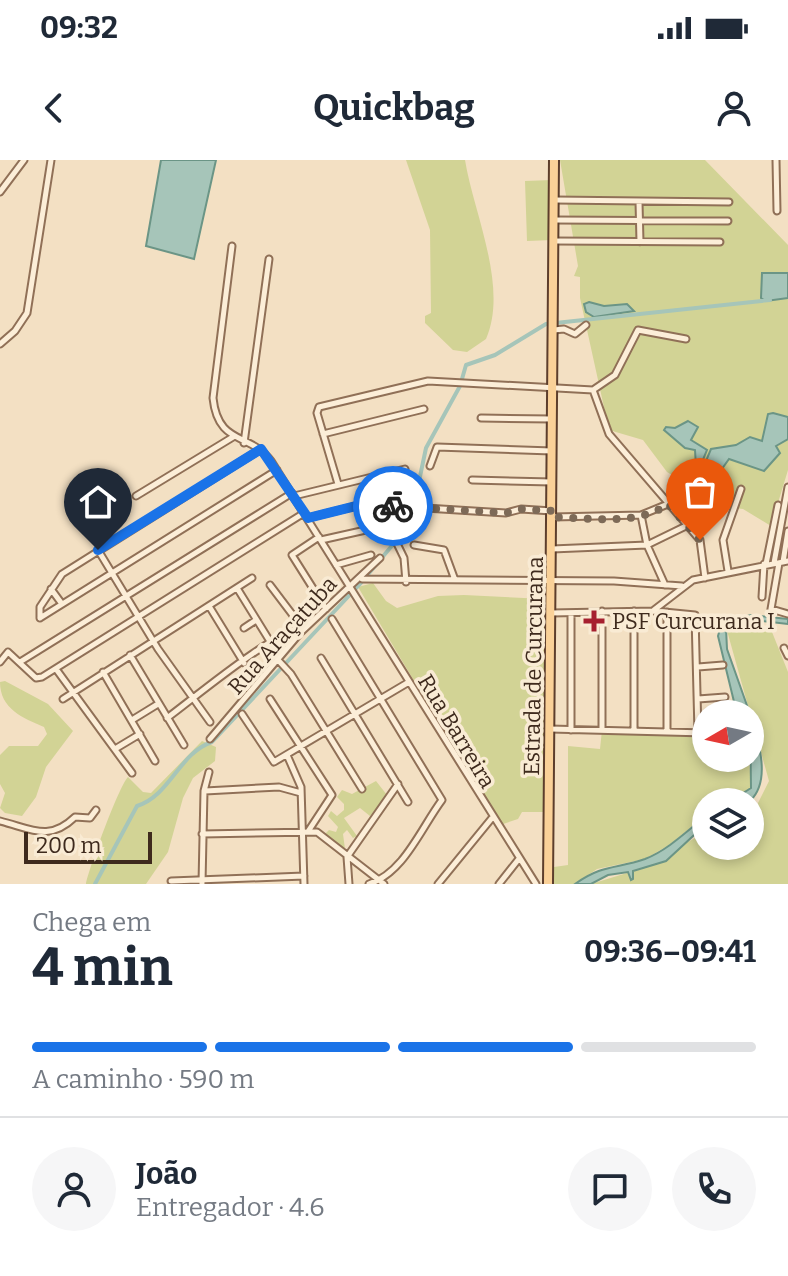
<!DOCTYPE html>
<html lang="pt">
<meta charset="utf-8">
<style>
body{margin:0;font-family:Bitter,serif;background:#f6f6f7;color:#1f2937;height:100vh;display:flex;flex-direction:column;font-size:30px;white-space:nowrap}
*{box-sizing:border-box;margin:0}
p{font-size:26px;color:#747a83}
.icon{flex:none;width:44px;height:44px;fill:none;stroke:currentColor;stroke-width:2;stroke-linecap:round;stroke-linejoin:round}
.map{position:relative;height:724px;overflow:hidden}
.details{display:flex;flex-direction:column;background:#fff;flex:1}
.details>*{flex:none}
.needle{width:52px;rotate:261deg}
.controls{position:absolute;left:692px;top:540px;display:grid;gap:16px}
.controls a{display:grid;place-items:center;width:72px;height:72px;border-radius:50%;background:#fff;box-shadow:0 4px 12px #0003;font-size:40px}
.scale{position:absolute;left:24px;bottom:20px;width:128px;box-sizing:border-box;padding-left:8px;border:4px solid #3e2a1d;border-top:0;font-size:22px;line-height:28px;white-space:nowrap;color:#3e2a1d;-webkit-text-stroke:6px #f9ebd4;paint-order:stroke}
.pin{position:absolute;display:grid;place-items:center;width:68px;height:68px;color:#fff;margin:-82px -34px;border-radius:50% 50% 50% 0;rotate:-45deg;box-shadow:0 0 8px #0007}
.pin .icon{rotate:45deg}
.courier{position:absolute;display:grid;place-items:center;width:80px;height:80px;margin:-40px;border:6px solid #1a73e8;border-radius:50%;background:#fff;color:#222;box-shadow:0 2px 10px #0007}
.head em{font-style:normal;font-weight:700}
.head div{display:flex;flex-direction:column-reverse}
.head{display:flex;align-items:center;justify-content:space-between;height:136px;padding:0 32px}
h1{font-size:52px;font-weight:700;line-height:60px}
.bar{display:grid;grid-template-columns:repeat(4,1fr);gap:12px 8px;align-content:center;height:96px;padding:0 32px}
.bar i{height:10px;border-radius:6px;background:#e0e1e3}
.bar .selected{background:#1a73e8}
.bar p{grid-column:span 4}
.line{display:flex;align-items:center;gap:20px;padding:0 32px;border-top:2px solid #e0e1e3}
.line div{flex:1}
.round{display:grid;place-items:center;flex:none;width:84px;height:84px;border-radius:42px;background:#f6f6f7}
.status{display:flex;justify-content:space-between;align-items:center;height:56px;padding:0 40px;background:#fff;direction:ltr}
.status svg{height:22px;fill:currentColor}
header{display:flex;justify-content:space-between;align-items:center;height:104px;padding:0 32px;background:#fff;font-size:36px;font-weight:700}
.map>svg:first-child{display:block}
.green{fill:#d2d395}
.water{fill:#a6c5b9;stroke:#6b9586;stroke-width:2}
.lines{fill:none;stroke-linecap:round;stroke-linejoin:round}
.canal{stroke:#a6c5b9;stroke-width:4}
.street-casing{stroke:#907057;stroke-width:9}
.primary-casing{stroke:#5d3e2c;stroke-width:12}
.street{stroke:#fceed8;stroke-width:5}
.primary{stroke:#fad198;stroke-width:8}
.done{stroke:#7d6a57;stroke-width:8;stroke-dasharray:0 14.4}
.route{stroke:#1a73e8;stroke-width:10}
.poi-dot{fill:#a6202f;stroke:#f9ebd4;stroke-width:3}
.labels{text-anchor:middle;stroke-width:7;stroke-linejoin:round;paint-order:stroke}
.poi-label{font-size:22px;fill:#3e2a1d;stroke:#f9ebd4;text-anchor:start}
.street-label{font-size:22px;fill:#3e2a1d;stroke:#f9ebd4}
</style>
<div class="status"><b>09:32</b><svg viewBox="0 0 49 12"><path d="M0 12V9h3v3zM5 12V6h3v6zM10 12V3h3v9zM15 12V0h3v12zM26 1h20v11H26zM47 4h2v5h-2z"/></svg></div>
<header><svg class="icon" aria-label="back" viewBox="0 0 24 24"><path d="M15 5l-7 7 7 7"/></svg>Quickbag<svg class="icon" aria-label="person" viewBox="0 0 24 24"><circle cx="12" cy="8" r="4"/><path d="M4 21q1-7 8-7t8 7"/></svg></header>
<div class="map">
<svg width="788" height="724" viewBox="0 0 788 724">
<rect width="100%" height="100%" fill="#f3e0c3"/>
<path class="green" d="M406,0H465C473,51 509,127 486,179L467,192L453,190L425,163V156L431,153L430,70Z
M560,0H705L788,85V310L771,366L743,349L725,347L667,312L643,280L609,270L580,138V117L574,116L578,106Z
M552,20V80L527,81L525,21Z
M373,423L386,441L397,448L438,436L464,435L545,439L547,652H522L518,659L500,665L358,427Z
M726,467H770L788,512V724H591L666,701L684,684L706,672V686H750V648L757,645L769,621Z
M5,521L48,544L73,571L46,607L36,637L22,656L5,653L0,648L5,633L0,624V595L9,586H38L47,574L44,567C23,558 0,549 0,522Z
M602,570L706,576V598H749L751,628L729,642H706V655L669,685L645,699L597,709L575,724H554V707L568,705V586L600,589Z
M202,581L216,587L215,601L193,618L183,638L168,692L146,724H86C89,708 119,626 128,617L143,632L151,633Z
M376,621L387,635L370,656L360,648L344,658L357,676L353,678L347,670L343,674L345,689L325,674L329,670L336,672L338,667L328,656L331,651L337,656L344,650V644L337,637L342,630L352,634Z"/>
<path class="water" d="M161,0H216L194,99L146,86Z
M762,113H788V138L766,141L761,138Z
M589,142L604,146L627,144L634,151L594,157L586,152L584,144Z
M773,253L788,257V279L776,286L780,293L764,311L729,299L719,313L703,308L711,289L736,285L750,277L762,281L768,254Z
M688,261L698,267L691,280L707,290L700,307H696L695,290L685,288L664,270L666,267L675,268Z
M751,455L788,459V464L761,461L726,468L727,489L750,554H737L718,476L722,462Z
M750,555C758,580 772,620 750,641L729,642L751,628Z
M706,656V664L666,701L633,711V719L631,720L628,712L608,715L591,724H575C603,704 616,709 645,699C668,690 687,671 706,656Z"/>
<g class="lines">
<path class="canal" d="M95,724L137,646C171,635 179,593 212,582L360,424L410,364L426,288L460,226L466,205L495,195L546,164L770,140"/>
<g class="street-casing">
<path id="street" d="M776,0L777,51
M0,32L24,0
M555,40L729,42
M639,42L640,82
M554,60L728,61
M554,81L720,82
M232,86L213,238C218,286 250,272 271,301L536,724
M554,170L564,169L575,174L586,165
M0,184L15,171L27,153L51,0
M593,230L609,274L700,380L705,418
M593,230L615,215L638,170L686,179
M481,258L552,259
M323,274L424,249
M244,283L269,99
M430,306L437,287L552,291
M472,320L552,322
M338,324L317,253L319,247L428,221L593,230
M136,336L233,277
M294,336L405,309L388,365L404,398L406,422
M667,342L686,321
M393,346L506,353L521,349L552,351
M641,355L647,385L665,425
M553,357L641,355L668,344
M308,358L396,336
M690,367L714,336
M319,377L292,395L326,449
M321,380L388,365
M414,385L444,390L455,420
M552,389L647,385L688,365
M98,390L158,489L210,562
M783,402L788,371
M774,403L788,327
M779,403L771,449L788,454
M766,404L778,345
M336,405L371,395
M728,411L723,380L741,329
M362,419L614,421L682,426
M270,425L301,466
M237,428L271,483
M51,429L62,444
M762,437L764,404
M209,446L244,503
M654,450L693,420L788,401
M634,451V570
M551,453L654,451L695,455L698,573
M571,453V570
M40,458V447L62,414L261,289
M40,458L277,310
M332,459L442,640C421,668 404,713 369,724
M244,468L256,460
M784,488L788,496
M130,495L184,585
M321,498L408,642
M278,500L291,514L362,629
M0,502L8,492L36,518L42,517L304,353
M20,502L292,333
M698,507L723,505
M56,509L132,613
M103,512L155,601
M63,539L252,418
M270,539L332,635L309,670
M698,539L725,537
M242,554L274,602L409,522
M167,558C198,535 275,470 307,466
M132,560L158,544
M550,569L706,573
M602,570V451
M667,572V452
M210,579L300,473L380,398
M115,589L140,574
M287,595L301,627L304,724
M205,631L279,627L301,633
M0,661C32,669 49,682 75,657L90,658L96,650
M202,674L317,672L384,724
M171,721L304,716
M202,723L204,631L209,612
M349,724L347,697L398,624
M438,724L492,658
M499,724L518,700"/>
</g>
<g class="primary-casing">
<path id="primary" d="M548,724L554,0"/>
</g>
<use href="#street" class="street"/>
<use href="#primary" class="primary"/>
</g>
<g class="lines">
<path class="done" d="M393,346L506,353L521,349L553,351V357C588,358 639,366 668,344L700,380"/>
<path class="route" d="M98,390L261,289L308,358L396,336L393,346"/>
</g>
<path class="poi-dot" d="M590 449h8v8h8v8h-8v8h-8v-8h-8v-8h8z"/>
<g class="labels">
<g class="poi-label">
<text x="612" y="469">PSF Curcurana I</text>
</g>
<g class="street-label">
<text transform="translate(282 475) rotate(-48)" y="8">Rua Araçatuba</text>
<text transform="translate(533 506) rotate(-89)" y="8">Estrada de Curcurana</text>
<text transform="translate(457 571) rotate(59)" y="8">Rua Barreira</text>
</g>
</g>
</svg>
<div class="controls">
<a><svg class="needle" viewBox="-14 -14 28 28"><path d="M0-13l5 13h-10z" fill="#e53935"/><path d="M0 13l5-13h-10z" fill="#747a83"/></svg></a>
<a><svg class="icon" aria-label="layers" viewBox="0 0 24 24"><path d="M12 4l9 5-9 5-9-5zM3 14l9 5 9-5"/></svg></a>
</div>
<div class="scale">200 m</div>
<div class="pin" style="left:700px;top:380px;background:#ea580c"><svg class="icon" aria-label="bag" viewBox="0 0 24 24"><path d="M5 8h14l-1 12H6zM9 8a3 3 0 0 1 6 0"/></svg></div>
<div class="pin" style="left:98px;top:390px;background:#1f2937"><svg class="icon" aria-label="home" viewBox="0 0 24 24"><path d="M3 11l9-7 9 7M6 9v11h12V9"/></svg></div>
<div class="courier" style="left:393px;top:346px"><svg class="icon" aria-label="bike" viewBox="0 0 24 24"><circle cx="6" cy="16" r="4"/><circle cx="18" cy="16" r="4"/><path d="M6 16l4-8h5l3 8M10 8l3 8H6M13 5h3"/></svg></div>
</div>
<section class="details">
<div class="head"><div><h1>4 min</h1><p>Chega em</p></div><em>09:36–09:41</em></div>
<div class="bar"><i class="selected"></i><i class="selected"></i><i class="selected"></i><i></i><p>A caminho · 590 m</p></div>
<div class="line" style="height:144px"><a class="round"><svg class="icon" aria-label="person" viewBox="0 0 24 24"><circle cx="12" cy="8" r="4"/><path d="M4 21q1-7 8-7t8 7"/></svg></a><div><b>João</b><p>Entregador · 4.6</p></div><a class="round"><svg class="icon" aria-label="chat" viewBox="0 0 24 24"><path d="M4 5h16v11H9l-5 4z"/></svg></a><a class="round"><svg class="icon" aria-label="phone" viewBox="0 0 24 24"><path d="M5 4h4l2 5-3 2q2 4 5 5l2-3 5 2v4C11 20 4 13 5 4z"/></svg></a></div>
</section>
